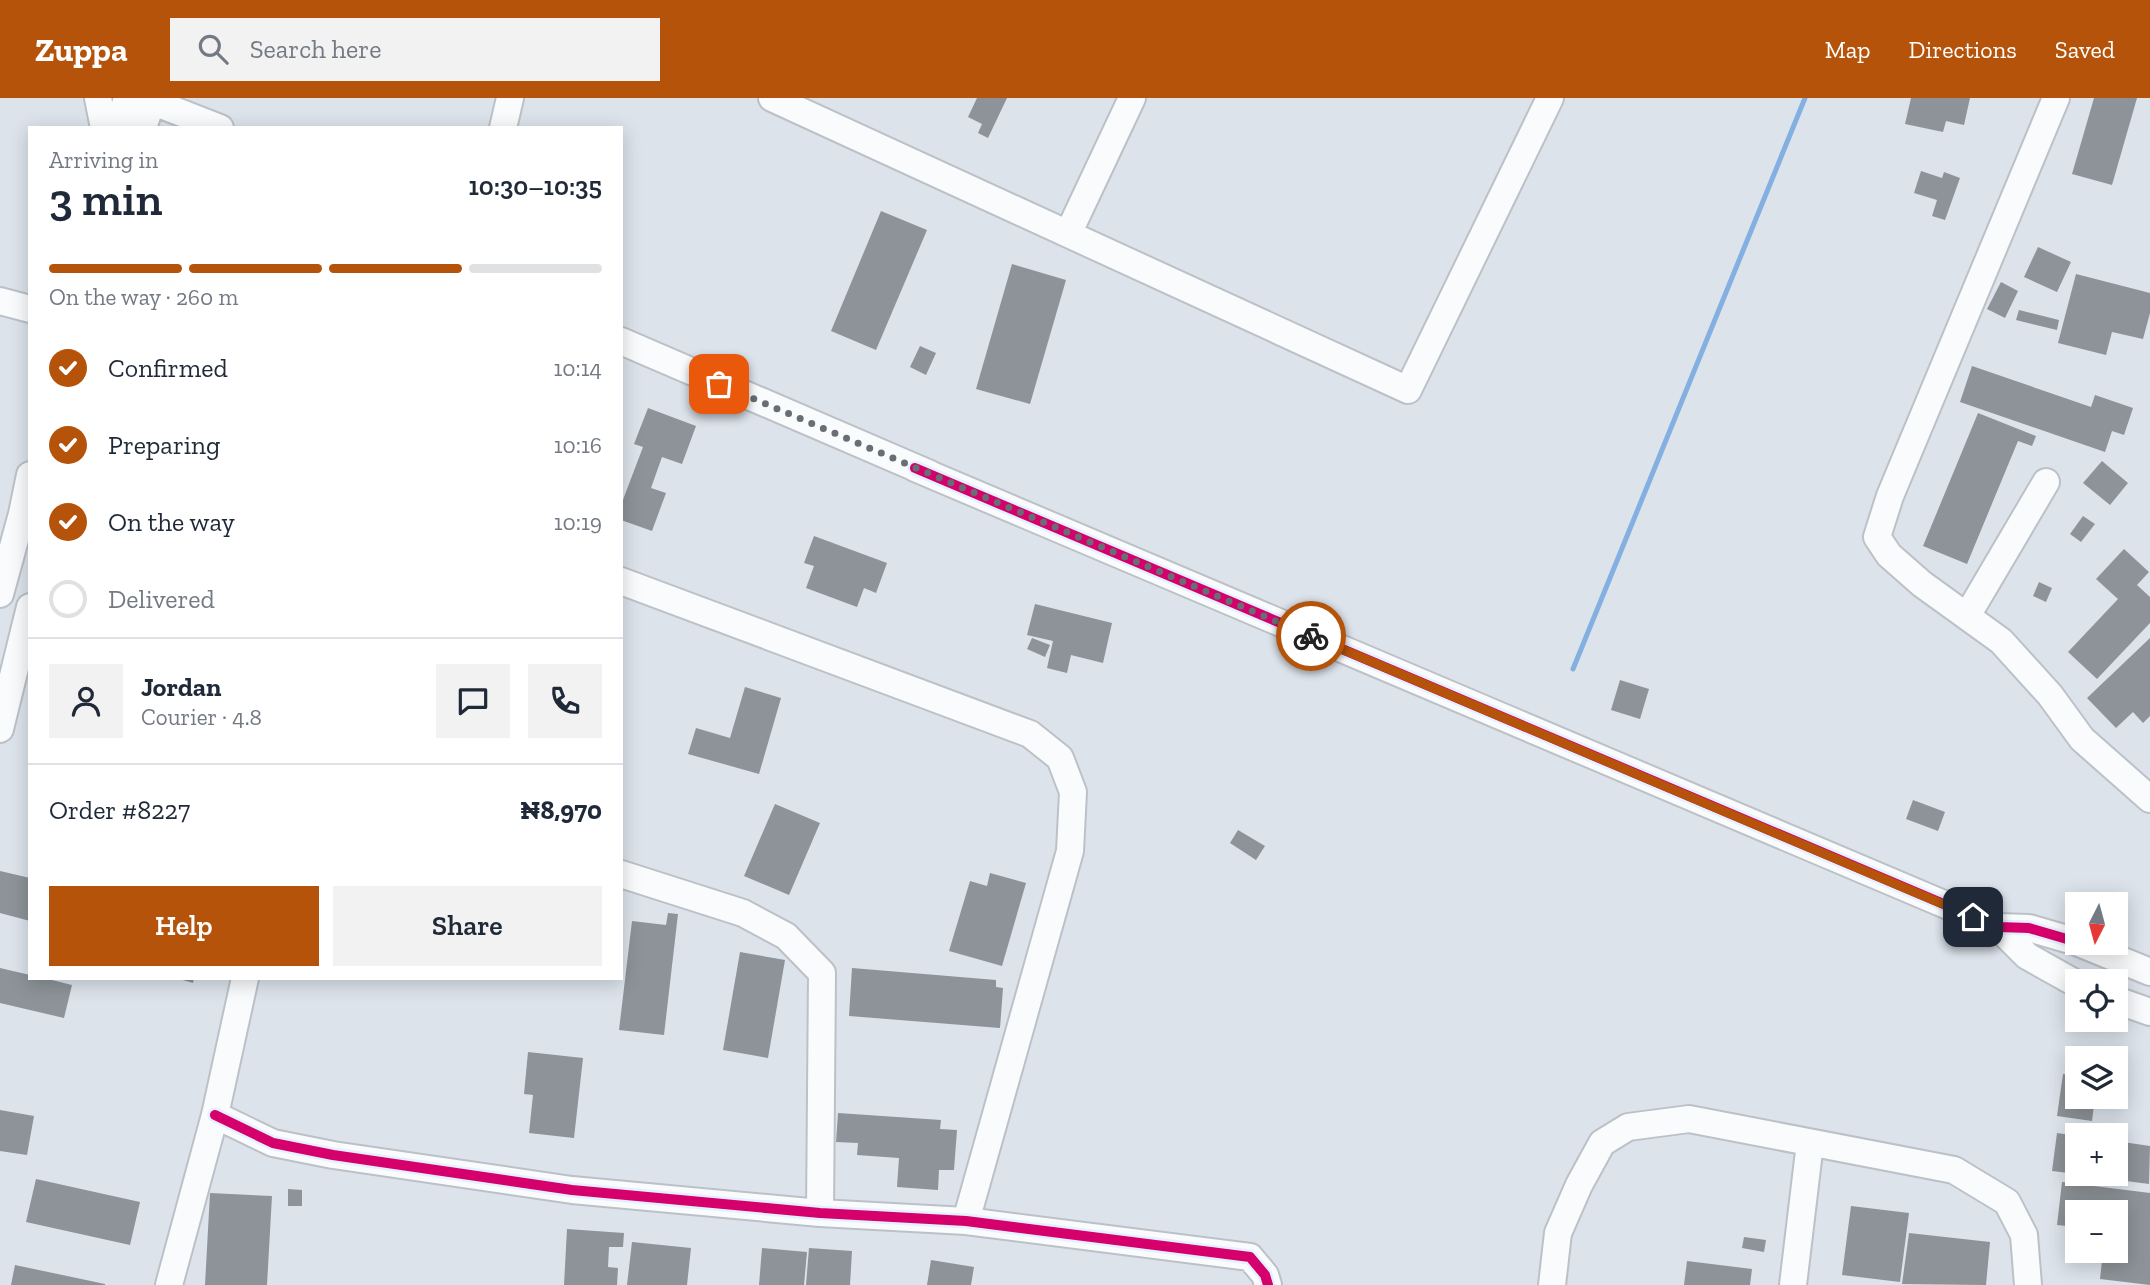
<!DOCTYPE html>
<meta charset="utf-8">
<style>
body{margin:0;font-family:"Zilla Slab",serif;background:#f2f2f3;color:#1f2937;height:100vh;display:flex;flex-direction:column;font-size:26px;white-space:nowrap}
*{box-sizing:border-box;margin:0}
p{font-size:23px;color:#747a83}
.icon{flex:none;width:38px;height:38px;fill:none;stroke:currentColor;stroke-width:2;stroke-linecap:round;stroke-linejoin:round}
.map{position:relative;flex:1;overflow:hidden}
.drawer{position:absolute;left:28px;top:28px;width:595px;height:854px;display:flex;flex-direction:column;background:#fff;border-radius:0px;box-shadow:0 4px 18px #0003}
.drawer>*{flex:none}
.needle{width:46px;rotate:186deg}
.fabs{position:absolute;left:2065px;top:794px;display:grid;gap:14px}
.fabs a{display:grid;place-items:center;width:63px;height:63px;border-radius:0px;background:#fff;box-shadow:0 4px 18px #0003;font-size:35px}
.pin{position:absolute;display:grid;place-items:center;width:60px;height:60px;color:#fff;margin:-30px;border-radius:14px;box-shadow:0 4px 10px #0006}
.courier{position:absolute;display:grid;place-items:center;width:70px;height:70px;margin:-35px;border:5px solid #b45309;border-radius:50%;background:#fff;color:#222;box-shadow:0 2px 9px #0007}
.overview em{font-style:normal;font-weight:600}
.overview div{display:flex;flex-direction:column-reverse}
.overview{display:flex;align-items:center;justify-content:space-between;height:119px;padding:0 21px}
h1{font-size:46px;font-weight:600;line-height:52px}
.bar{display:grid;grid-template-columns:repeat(4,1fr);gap:10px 7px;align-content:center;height:84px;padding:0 21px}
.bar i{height:9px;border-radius:5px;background:#e0e1e3}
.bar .on{background:#b45309}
.bar p{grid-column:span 4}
.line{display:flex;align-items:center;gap:18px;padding:0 21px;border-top:2px solid #e0e1e3}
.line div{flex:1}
.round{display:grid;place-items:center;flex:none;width:74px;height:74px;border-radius:0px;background:#f2f2f3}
ol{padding:0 21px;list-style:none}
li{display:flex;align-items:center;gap:21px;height:77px}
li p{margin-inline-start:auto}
li .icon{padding:7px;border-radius:50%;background:#b45309;color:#fff;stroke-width:4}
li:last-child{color:#747a83}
li i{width:38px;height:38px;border:4px solid #e0e1e3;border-radius:50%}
.action{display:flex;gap:14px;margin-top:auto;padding:14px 21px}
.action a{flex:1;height:80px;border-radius:0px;background:#b45309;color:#fff;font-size:28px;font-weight:600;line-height:80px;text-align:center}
.action a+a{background:#f2f2f3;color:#1f2937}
header{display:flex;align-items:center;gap:42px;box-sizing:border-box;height:98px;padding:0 35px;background:#b45309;color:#fff}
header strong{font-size:33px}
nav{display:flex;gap:38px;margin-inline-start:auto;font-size:24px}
.search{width:490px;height:63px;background:#f2f2f3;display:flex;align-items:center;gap:18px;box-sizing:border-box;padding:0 24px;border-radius:0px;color:#747a83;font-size:26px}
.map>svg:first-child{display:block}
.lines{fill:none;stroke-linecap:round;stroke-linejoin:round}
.stream{stroke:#83b0e1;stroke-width:5}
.building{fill:#8d9398}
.minor-casing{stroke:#bcc1c8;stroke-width:30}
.minor{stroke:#fafbfc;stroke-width:26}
.cycleway-casing{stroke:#e4f0fe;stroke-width:15}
.cycleway{stroke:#d6006c;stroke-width:10}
.done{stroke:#696e75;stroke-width:7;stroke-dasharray:0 12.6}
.route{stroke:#b45309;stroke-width:9}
</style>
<header>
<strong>Zuppa</strong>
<div class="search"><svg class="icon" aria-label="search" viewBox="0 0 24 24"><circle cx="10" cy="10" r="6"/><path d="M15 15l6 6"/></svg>Search here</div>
<nav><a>Map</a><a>Directions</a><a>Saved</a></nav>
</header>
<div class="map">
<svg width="2150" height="1187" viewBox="0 0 2150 1187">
<rect width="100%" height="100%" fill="#dce3eb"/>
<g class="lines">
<path class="stream" d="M1573,571L1805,0"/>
</g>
<path class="building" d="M977,0H1007L988,40L978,35L982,26L968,19Z
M1911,0H1970L1964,27L1946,23L1943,34L1905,26Z
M2094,0H2137L2112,87L2072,76Z
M1921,73L1942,80L1944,74L1960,80L1945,122L1932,118L1937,102L1914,95Z
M881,113L927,132L876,252L831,233Z
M2038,149L2071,164L2057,194L2024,179Z
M1012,166L1066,182L1030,306L976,291Z
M2076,176L2150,195V215L2143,241L2112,234L2106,257L2058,245Z
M2001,184L2018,193L2005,220L1987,211Z
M2019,212L2059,222L2057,232L2016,222Z
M920,248L936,255L926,277L910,269Z
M1972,268L2091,309L2095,297L2133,310L2124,337L2112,333L2105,354L1960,304Z
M648,310L696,328L682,366L662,359L651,390L666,395L652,433L621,422V407L643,349L634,346Z
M1978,315L2036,338L2032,348L2018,343L1967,466L1923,448Z
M2102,363L2128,385L2110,407L2083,385Z
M2083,418L2095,426L2081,444L2070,436Z
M814,438L887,465L876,495L864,490L857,509L806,490L814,468L804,465Z
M2124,451L2149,474L2137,487L2150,499V525L2097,581L2068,554L2118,501L2096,481Z
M2039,484L2052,490L2046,504L2033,498Z
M1035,506L1112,525L1103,565L1071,557L1067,575L1047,570L1053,543L1027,537Z
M1032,540L1050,547L1045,559L1027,551Z
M2150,540V618L2143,625L2133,614L2116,630L2087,600Z
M1620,582L1649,591L1640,621L1611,612Z
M745,589L781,600L759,676L688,656L696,630L730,640Z
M1913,702L1945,714L1938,733L1906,721Z
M775,706L820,725L789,797L744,778Z
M1238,732L1265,748L1256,762L1230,745Z
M0,773L30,780V823L0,815Z
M990,775L1026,785L1002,868L949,853L970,783L987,788Z
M668,815L678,816L664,937L619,932L632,823L666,827Z
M740,854L785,862L768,960L723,952Z
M0,870L30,877V880H44L72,887L64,920L0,905Z
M852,870L996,882V889L1003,890L1000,930L849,918Z
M176,880H194L193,885Z
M528,954L583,960L574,1040L529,1035L533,997L524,996Z
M2063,976L2077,978V999H2095L2092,1023L2057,1018Z
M0,1012L34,1018L27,1057L0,1053Z
M838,1015L941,1022L940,1031L957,1032L954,1072H939L938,1092L897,1089L899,1060L857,1057L858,1045L836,1044Z
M2057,1035L2077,1038V1076L2052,1073Z
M2116,1043L2150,1048L2149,1086L2088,1078L2116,1076Z
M36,1081L140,1104L130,1147L26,1124Z
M2062,1084L2150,1095V1187L2100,1181L2103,1153H2116V1115H2077V1129L2057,1127Z
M288,1091L302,1092V1108H288Z
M210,1095L272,1098L267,1187H205Z
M1851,1108L1909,1115L1900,1184L1842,1177Z
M567,1131L624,1135L623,1149H609L608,1169L618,1170L617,1187H564Z
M1909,1135L1990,1144L1986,1187L1902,1186Z
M1744,1139L1766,1142L1764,1154L1742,1150Z
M632,1144L691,1150L687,1187H627Z
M762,1150L807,1154L804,1187H759Z
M809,1150L852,1153L850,1187H806Z
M931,1162L974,1169L971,1187H927Z
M1687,1163L1752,1171L1750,1187H1684Z
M15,1167L105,1186V1187H11Z"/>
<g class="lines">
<g class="minor-casing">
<path id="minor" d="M98,0L104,30
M143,0L220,30
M772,0L1408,292L1550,0
M2056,0L1890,398L1877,439L1889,457L1922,486L2001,543L2050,597L2082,641L2150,701
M118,30L127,0
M143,30L152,3
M503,30L510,0
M1068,136L1132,0
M0,203L30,211
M621,243L930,376
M915,370L1998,829L2029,830L2077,844
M621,483L1030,636L1060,660L1073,694L1070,753L966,1123
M0,496L22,416L30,377
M1967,518L2046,384
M0,631L30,509
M621,776L743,815L786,838L822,875L820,1115
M1998,829L2027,858L2077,886
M2079,845L2150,874
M2116,902L2150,914
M215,1017L273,1045L333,1057L572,1092L820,1115L966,1123L1250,1159L1265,1177L1268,1187
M169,1187L215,1017L245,880
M1552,1187L1558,1135L1579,1087L1602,1045L1628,1029L1689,1021L1954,1072L2007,1104L2024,1137L2028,1187
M1793,1187L1810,1045"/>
</g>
<use href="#minor" class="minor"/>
<g class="cycleway-casing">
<path id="cycleway" d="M915,370L1998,829L2029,830L2077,844
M215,1017L273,1045L333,1057L572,1092L820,1115L966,1123L1250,1159L1265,1177L1268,1187"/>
</g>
<use href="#cycleway" class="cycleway"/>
</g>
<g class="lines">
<path class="done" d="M719,286L1311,538"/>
<path class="route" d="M1311,538L1973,819"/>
</g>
</svg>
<div class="fabs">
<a><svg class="needle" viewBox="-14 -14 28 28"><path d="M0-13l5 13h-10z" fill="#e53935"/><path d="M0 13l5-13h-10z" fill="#747a83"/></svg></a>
<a><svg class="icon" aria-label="locate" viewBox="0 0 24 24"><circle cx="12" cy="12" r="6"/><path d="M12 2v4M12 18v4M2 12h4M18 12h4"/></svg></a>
<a><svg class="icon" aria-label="layers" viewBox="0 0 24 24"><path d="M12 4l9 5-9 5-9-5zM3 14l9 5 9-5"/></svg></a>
<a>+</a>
<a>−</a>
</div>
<div class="pin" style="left:719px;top:286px;background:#ea580c"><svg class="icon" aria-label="bag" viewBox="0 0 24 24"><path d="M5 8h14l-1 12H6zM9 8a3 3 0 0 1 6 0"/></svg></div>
<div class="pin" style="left:1973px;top:819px;background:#1f2937"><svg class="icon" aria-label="home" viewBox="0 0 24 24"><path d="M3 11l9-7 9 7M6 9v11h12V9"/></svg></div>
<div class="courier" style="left:1311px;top:538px"><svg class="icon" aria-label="bike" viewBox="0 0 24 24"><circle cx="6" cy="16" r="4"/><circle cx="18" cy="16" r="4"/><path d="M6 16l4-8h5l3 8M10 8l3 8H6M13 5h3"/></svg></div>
<section class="drawer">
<div class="overview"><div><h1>3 min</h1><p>Arriving in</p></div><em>10:30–10:35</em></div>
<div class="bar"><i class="on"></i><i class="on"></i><i class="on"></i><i></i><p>On the way · 260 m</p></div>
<ol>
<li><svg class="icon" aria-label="check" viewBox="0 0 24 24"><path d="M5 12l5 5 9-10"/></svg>Confirmed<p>10:14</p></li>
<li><svg class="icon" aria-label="check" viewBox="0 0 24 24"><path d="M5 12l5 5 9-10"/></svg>Preparing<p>10:16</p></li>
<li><svg class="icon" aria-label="check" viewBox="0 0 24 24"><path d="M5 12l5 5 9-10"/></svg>On the way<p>10:19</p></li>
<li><i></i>Delivered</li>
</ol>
<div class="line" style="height:126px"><a class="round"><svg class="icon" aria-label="person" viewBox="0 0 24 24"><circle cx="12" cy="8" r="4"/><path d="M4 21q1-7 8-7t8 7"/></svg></a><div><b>Jordan</b><p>Courier · 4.8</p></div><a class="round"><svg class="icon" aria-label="chat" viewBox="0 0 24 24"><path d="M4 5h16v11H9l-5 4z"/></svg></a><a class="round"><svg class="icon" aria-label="phone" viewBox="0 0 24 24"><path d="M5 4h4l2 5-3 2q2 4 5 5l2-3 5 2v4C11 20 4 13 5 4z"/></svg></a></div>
<div class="line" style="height:91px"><div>Order #8227</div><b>₦8,970</b></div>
<div class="action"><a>Help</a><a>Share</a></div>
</section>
</div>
